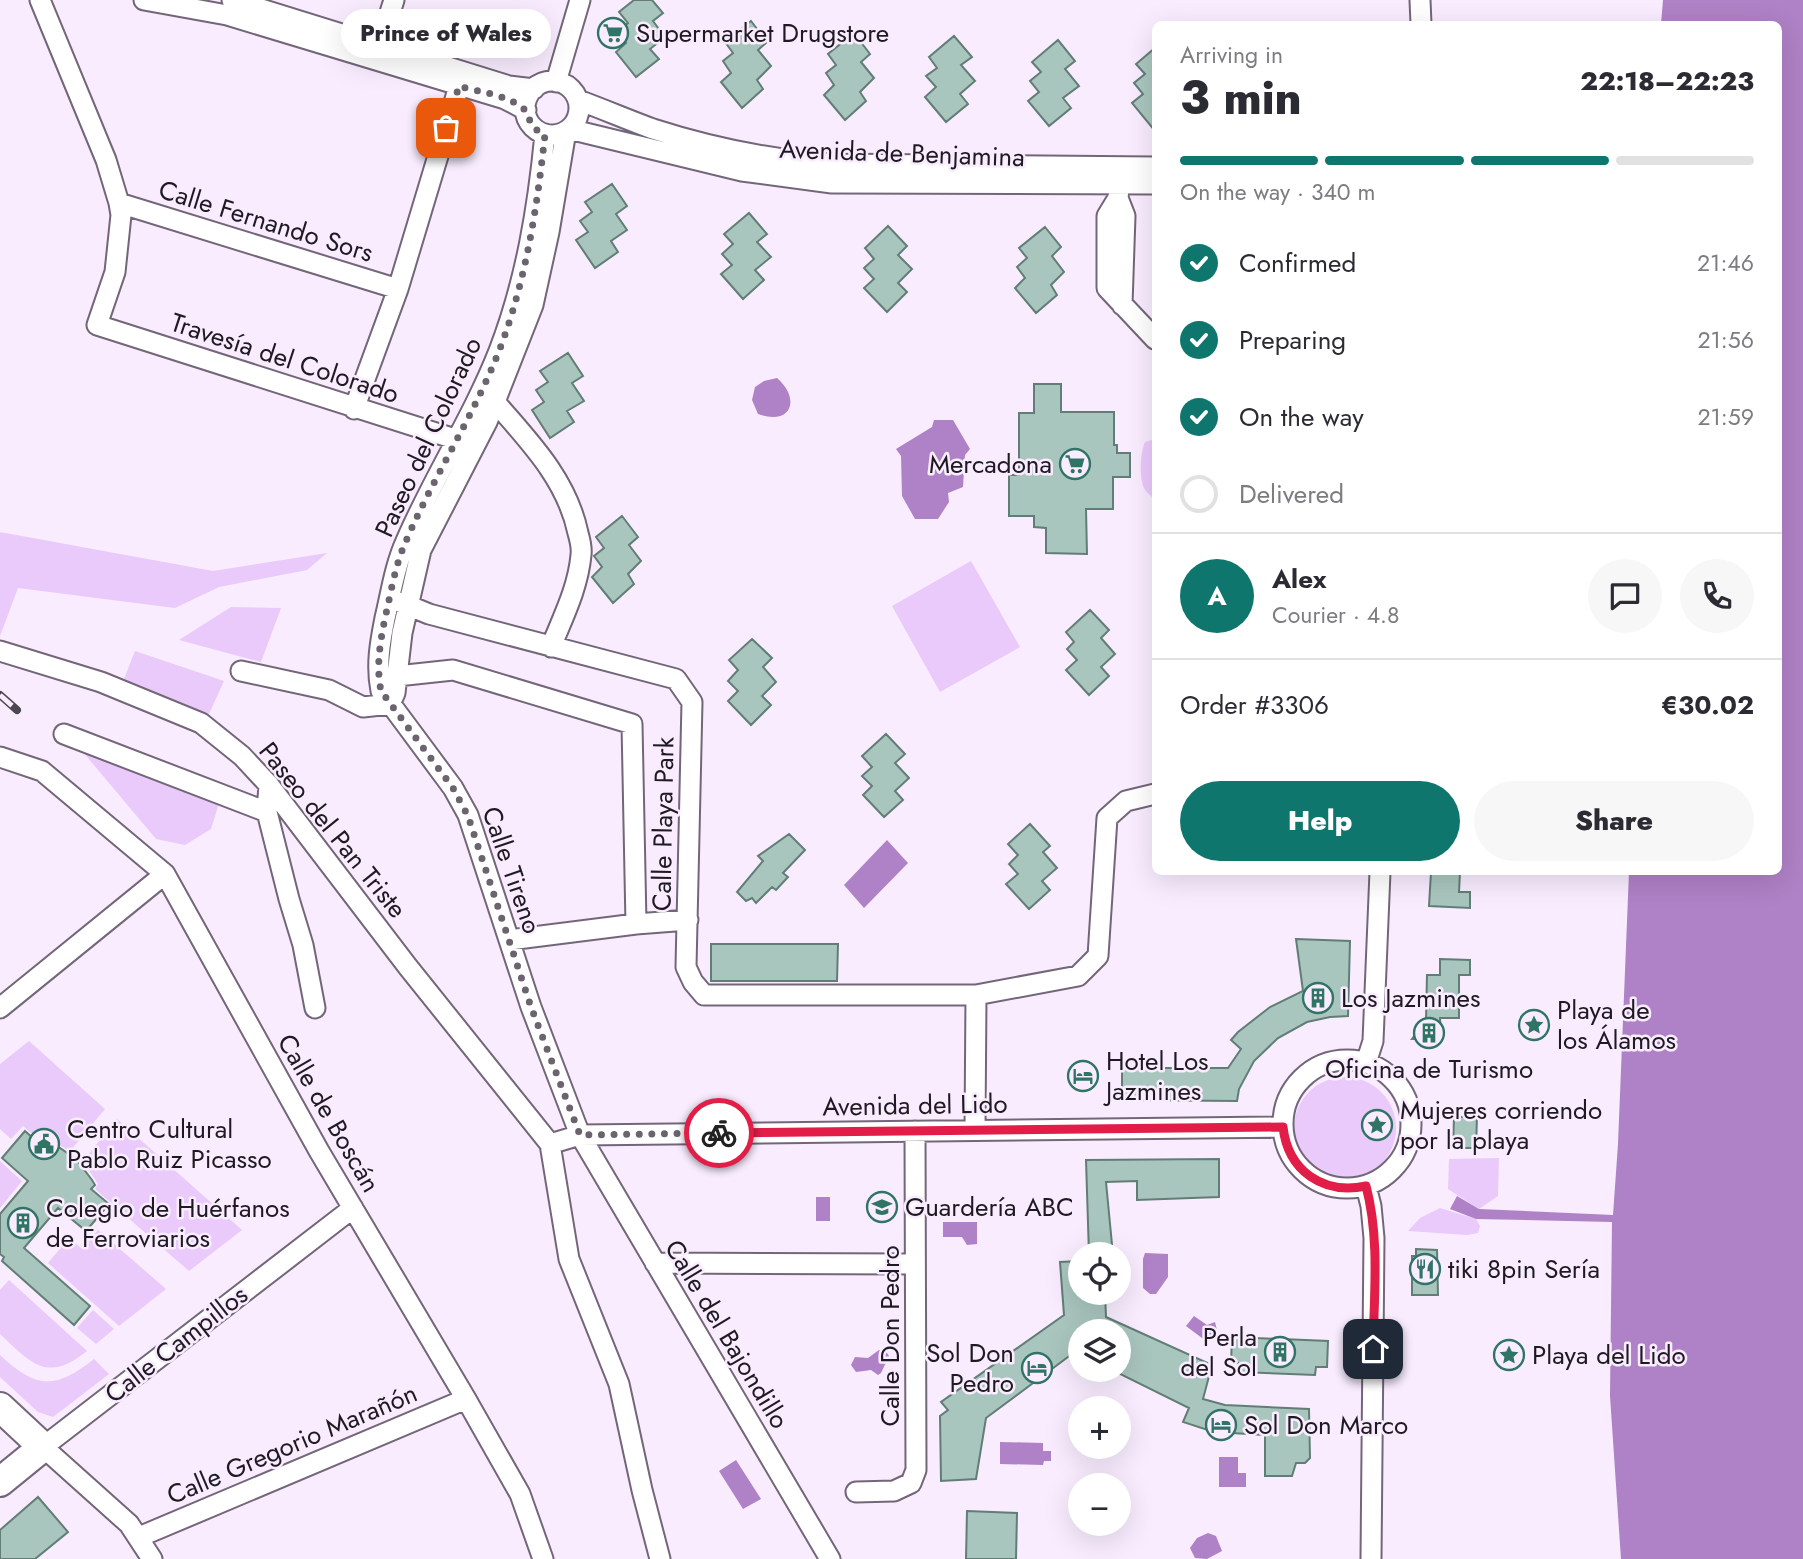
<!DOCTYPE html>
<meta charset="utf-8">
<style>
body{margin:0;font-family:Jost,sans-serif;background:#f7f7f7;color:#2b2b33;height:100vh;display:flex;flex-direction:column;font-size:26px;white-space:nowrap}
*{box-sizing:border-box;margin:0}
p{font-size:23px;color:#7c7c81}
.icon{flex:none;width:38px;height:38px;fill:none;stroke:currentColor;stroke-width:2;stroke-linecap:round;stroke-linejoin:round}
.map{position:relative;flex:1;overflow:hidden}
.panel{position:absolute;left:1152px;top:21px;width:630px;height:854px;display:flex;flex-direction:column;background:#fff;border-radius:10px;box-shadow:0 7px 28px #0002}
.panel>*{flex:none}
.controls{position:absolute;left:1068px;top:1242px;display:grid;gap:14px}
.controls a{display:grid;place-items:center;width:63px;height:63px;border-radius:50%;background:#fff;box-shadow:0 7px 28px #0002;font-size:35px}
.pin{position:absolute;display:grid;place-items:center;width:60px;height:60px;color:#fff;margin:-30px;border-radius:14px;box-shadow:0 4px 10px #0006}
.courier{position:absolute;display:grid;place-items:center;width:70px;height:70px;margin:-35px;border:5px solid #e11d48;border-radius:50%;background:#fff;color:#222;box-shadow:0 2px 9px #0007}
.bubble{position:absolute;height:49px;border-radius:24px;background:#fff;box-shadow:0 7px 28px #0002;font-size:23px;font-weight:800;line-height:49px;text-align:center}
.overview em{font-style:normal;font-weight:800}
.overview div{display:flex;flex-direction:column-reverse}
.overview{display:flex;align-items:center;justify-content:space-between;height:119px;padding:0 28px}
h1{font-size:46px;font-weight:800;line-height:52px}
.bar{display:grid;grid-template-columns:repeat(4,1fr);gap:10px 7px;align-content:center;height:84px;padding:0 28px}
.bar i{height:9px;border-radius:5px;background:#e1e1e2}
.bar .selected{background:#0f766e}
.bar p{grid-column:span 4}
.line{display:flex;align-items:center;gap:18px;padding:0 28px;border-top:2px solid #e1e1e2}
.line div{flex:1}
.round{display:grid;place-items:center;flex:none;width:74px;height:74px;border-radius:37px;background:#f7f7f7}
ol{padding:0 28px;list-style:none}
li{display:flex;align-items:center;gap:21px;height:77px}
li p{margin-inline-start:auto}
li .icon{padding:7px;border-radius:50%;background:#0f766e;color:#fff;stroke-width:4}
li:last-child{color:#7c7c81}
li i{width:38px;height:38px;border:4px solid #e1e1e2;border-radius:50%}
.primary-button{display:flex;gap:14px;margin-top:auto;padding:14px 28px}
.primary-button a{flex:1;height:80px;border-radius:42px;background:#0f766e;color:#fff;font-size:28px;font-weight:800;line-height:80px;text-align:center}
.primary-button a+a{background:#f7f7f7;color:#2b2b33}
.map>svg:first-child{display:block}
.green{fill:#eac9fb}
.water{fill:#af81c6}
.building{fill:#a9c6be;stroke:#627d76;stroke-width:2}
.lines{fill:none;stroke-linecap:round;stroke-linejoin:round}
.street-casing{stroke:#736679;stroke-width:23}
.secondary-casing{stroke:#736679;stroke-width:32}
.street{stroke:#fff;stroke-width:19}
.secondary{stroke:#fff;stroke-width:28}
.rail-casing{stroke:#4c4650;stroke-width:8}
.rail{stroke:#f8ecfe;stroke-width:5;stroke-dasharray:16;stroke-linecap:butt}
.done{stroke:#6b646f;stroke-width:7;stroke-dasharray:0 12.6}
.route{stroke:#e11d48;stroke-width:9}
.labels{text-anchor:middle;stroke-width:5;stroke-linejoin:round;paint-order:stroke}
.poi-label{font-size:26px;fill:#1f1a22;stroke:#f8ecfe;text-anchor:start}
.street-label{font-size:26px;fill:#1f1a22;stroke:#f8ecfe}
</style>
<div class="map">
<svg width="1803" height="1559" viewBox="0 0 1803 1559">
<rect width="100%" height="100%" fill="#f8ecfe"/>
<path class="green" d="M1155,439V498L1152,497C1149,494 1146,492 1144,488C1139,477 1140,453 1145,442Z
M0,532L213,571L327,553L307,570L219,587L175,608L18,588L0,636Z
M971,561L1020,647L940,692L892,606Z
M231,607L281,608L261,662L179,640Z
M135,651L224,681L209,714L124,679Z
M83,752L220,800L211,829L185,845L156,839Z
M29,1041L105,1109L70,1151L45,1137L41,1141L23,1126L11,1139L0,1129V1064Z
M1294 1128a51 51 0 1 1 102 0a51 51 0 1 1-102 0Z
M117,1119L242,1230L189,1271L95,1189L98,1184L83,1161Z
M1499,1158L1498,1196L1479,1209L1448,1189L1449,1159Z
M0,1161L22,1181L0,1208Z
M1440,1208L1476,1219L1480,1226L1478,1233L1467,1235L1408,1231L1420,1218Z
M98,1230L166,1289L119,1326L48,1263L69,1238L82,1249Z
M9,1280L87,1351C47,1383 32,1364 0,1334V1290Z
M93,1310L114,1329L96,1344L77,1328Z
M0,1355C36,1389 55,1390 94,1359L109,1374L53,1417L38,1412L0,1377Z"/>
<path class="water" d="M1663,0H1803V1559H1621L1610,1396L1612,1222L1476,1219L1450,1209L1457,1196L1479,1209L1613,1215L1618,1144L1629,872H1778V24H1661Z
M777,378C802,400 790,426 758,414L752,400L755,387L764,381Z
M934,420H953L970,449L965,455L963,487L948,493L949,502L938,519H915L902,496L901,456L896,449L932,427Z
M887,840L908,863L864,908L844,885Z
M816,1197H830V1221H816Z
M943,1222H977V1244L967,1245L962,1237H943Z
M1145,1253L1168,1254V1277L1156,1294H1150L1143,1288V1259Z
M1194,1316L1207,1325L1215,1322L1218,1334L1206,1341L1186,1326Z
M879,1350H885L889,1356L881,1373L878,1375L871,1370L856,1372L851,1365L855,1357L868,1358Z
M1000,1442L1043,1443V1451H1051V1461H1044L1043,1465L1000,1464Z
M1219,1457H1238V1473H1246V1487H1219Z
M736,1460L761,1499L743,1509L719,1471Z
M1208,1533L1216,1536L1222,1551L1207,1559L1195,1558L1190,1548L1197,1538Z"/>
<path class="building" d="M634,0H652L663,13L653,21L665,37L650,49L659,59L636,77L616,52L626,43L617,32L628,23L619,12Z
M751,21L767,42L758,50L771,66L757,80L763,89L742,108L721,82L731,73L723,61L733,53L725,42Z
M854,33L870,54L861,62L874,78L860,92L866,101L845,120L824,95L834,85L826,73L836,65L828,54Z
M954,36L972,57L961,65L975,81L960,94L968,104L946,122L925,97L936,87L926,76L937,68L929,57Z
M1058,40L1075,61L1065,69L1079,86L1063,98L1071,108L1049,126L1028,101L1039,92L1030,81L1041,72L1032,62Z
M1155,48V131L1132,103L1143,94L1134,83L1145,74L1136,64Z
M612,184L627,206L616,214L627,230L611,241L618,252L595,268L576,240L588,232L580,221L592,212L585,202Z
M749,213L767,234L757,242L771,257L755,270L764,280L743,299L721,274L732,265L722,254L733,244L724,234Z
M888,226L907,246L898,255L912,269L898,283L907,292L887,312L864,288L874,279L864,268L874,259L865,248Z
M1045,227L1061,247L1052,256L1064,272L1051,285L1057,295L1036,313L1015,288L1025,278L1017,267L1027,258L1019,248Z
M568,353L583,376L572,383L584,401L567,411L574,422L550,438L532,410L544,402L536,390L548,382L540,371Z
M1034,384H1061V412H1114V445H1117V453H1130V477H1113V509H1086L1087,554L1046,553V528L1034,527V516H1009V475H1019V413H1034Z
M622,516L638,537L629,545L641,561L628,574L634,584L613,603L592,577L602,567L594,556L604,548L596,537Z
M1090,610L1109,630L1101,638L1115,654L1101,667L1109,676L1089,695L1066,670L1077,660L1067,649L1074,642L1066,632Z
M752,639L772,658L763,667L776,682L762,696L771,705L751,725L728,701L738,691L728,681L738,670L729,660Z
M886,734L905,754L895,763L909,778L895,791L903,800L884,817L863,795L872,786L862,776L872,767L862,756Z
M1030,824L1050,846L1043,852L1057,868L1042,881L1050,890L1029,909L1006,884L1018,874L1009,864L1018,855L1008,844Z
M789,834L805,850L783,873L788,877L776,890L772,887L756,903L752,898L746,901L737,892L763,861L758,856Z
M1431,872H1460L1459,892H1470V908L1429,906Z
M1296,939L1350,941L1348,1016L1330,1017L1307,1022L1278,1038L1254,1061L1239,1089L1237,1101L1122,1100V1068H1228L1241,1049L1231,1040L1238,1032L1270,1007L1303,991Z
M711,944H838L837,981H711Z
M1440,959L1470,960V975H1459V1018H1440L1441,1035L1430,1037L1431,1047L1416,1039H1412L1426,1020L1427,975H1440Z
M1454,1117H1477L1476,1148H1453Z
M25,1131L43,1147L46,1143L57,1146L76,1159L92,1180L95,1185L91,1189L109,1204L86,1231L58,1208L24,1248L90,1306L74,1325L2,1261L4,1257L0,1254V1214L28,1181L2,1158Z
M1219,1159V1197L1137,1200V1181L1106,1182L1113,1255H1089L1086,1160Z
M1416,1249L1437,1250L1438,1295H1412V1256H1416Z
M1080,1261V1293H1105L1106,1317L1212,1365L1203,1399L1225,1405L1309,1409L1310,1458L1305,1463H1296L1292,1476H1265V1435L1214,1432L1183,1422L1189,1408L1118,1373V1332H1080V1348L986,1418L976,1479L941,1481L940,1416L948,1410L941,1402L1064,1315L1060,1262Z
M1232,1337L1328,1341L1327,1367H1316L1315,1375L1239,1372L1238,1363H1231Z
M38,1497L68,1532L35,1559H0V1530Z
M967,1511L1017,1513L1016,1559H966Z"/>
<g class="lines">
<g class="street-casing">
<path id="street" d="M40,0L106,160L119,203L121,215L115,272L97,325L458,440
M144,0L227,15L505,99L526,110
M232,0L509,86L534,89
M1420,0L1421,24
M380,44L394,0
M525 108a27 27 0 1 1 54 0a27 27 0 1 1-54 0Z
M556,82L580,0
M578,100C603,109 628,120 653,129C712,148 771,160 833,164L1155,167
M569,129L742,171L832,183L1155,184
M545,134C538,207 526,281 499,351C473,417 434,476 406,541C395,565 391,593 385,618C380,643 376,666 381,691L453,788L468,815L531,1007L580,1135L830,1559
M1119,189L1118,198L1125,216L1122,305
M1118,198L1107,216V288L1155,339
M119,203L398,289
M495,402C530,442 567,480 578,533C580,540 582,548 581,555C578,588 563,617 551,647
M354,409L398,289L459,86
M390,598L429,614L676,679L692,702L686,967L693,982L704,995H976
M0,651L101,682L201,723L242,756L269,785L408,967L550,1144L569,1259L619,1384L642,1490L660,1559
M241,671L329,690L363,707L390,704
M397,676L453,670L632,724L636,924L688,920
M390,704L395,693L402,633L421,550L487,422L533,305L549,232L566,131
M64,734L267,812
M0,757L42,771L165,874L319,1151L466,1399L520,1494L543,1559
M269,785L267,812L289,899L303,945L315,1008
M509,940L636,924
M0,1008L165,874
M1283 1124a64 64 0 1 1 128 0a64 64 0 1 1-128 0Z
M1366,1063L1373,1041L1380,872
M975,1130L976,995L1078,976L1098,956L1107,818L1126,801L1155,794
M550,1144L580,1135L1283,1127
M1366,1186L1371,1206L1374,1238L1371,1559
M655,1263L915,1264
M856,1492L894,1491L911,1483L916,1470L915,1131
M139,1537L466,1399
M152,1559L129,1524L43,1447L353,1208"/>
</g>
<g class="secondary-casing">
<path id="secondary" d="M0,1407L43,1447L0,1482"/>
</g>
<use href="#street" class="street"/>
<use href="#secondary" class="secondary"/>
<g class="rail-casing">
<path id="rail" d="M0,695L17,710"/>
</g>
<use href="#rail" class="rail"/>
</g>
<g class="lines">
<path class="done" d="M446,128L459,86C479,92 508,95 524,109C532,117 526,127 545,134C537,208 526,281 499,351C473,417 434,476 406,541C395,565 391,593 385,618C380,643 376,666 381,691L453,788L468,816L531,1007L580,1135L719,1133"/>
<path class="route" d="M719,1133L1283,1127C1288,1171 1323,1195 1366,1186C1380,1238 1374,1296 1373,1349"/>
</g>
<defs>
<g id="supermarket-ring" transform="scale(1.575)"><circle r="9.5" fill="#f8ecfe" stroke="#307466" stroke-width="1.5"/><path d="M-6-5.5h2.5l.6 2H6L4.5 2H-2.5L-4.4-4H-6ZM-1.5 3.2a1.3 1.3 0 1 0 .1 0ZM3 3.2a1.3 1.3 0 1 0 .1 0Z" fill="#307466"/></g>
<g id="building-ring" transform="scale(1.575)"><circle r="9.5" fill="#f8ecfe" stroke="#307466" stroke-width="1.5"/><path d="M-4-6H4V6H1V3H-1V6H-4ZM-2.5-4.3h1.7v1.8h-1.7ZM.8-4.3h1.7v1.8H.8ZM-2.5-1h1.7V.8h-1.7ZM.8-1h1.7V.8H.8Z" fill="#307466"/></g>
<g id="sight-ring" transform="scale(1.575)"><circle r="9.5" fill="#f8ecfe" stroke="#307466" stroke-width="1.5"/><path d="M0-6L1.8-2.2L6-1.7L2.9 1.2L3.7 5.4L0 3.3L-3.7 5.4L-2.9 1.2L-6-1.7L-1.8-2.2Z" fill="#307466"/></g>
<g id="hotel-ring" transform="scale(1.575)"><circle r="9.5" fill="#f8ecfe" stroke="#307466" stroke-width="1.5"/><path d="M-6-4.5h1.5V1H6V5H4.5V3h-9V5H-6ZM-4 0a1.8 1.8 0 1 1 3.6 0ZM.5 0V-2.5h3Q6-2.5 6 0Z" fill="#307466"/></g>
<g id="civic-ring" transform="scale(1.575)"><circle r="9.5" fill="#f8ecfe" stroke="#307466" stroke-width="1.5"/><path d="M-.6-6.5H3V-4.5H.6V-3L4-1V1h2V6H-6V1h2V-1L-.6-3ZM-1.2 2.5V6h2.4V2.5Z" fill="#307466"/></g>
<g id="school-ring" transform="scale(1.575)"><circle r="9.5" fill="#f8ecfe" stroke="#307466" stroke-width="1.5"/><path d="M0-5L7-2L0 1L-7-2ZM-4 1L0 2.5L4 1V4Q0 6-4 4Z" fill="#307466"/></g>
<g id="restaurant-ring" transform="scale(1.575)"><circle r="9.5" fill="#f8ecfe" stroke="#307466" stroke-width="1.5"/><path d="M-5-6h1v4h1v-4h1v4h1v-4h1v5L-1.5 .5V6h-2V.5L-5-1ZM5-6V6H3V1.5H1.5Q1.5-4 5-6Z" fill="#307466"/></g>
</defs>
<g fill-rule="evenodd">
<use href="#supermarket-ring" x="613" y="33"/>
<use href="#supermarket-ring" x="1075" y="464"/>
<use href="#building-ring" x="1318" y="998"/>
<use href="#sight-ring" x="1534" y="1025"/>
<use href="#building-ring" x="1429" y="1033"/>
<use href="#hotel-ring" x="1083" y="1076"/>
<use href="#sight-ring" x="1377" y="1125"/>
<use href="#civic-ring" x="44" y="1144"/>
<use href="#school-ring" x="882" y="1207"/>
<use href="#building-ring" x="23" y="1223"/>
<use href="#restaurant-ring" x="1425" y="1269"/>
<use href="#building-ring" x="1280" y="1352"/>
<use href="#sight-ring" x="1509" y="1355"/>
<use href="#hotel-ring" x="1037" y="1368"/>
<use href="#hotel-ring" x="1221" y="1425"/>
</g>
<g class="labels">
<g class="poi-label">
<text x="636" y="42">Supermarket Drugstore</text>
<text x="1052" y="473" text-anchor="end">Mercadona</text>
<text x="1341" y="1007">Los Jazmines</text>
<text x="1557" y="1019">Playa de<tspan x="1557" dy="30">los Álamos</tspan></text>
<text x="1106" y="1070">Hotel Los<tspan x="1106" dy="30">Jazmines</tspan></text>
<text x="1429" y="1078" text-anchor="middle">Oficina de Turismo</text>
<text x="1400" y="1119">Mujeres corriendo<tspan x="1400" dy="30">por la playa</tspan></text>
<text x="67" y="1138">Centro Cultural<tspan x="67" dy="30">Pablo Ruiz Picasso</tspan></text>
<text x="905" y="1216">Guardería ABC</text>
<text x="46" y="1217">Colegio de Huérfanos<tspan x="46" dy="30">de Ferroviarios</tspan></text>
<text x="1448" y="1278">tiki 8pin Sería</text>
<text x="1257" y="1346" text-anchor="end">Perla<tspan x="1257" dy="30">del Sol</tspan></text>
<text x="1014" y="1362" text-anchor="end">Sol Don<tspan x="1014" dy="30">Pedro</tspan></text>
<text x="1532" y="1364">Playa del Lido</text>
<text x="1244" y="1434">Sol Don Marco</text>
</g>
<g class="street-label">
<text transform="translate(902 153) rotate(2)" y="9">Avenida de Benjamina</text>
<text transform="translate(266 221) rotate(17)" y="9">Calle Fernando Sors</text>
<text transform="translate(285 358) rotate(18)" y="9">Travesía del Colorado</text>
<text transform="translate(428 437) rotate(-65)" y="9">Paseo del Colorado</text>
<text transform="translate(663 824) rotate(-89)" y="9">Calle Playa Park</text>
<text transform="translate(333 830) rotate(51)" y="9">Paseo del Pan Triste</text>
<text transform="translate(512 870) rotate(71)" y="9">Calle Tireno</text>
<text transform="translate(915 1105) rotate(-1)" y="9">Avenida del Lido</text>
<text transform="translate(329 1113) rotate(60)" y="9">Calle de Boscán</text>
<text transform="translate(727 1334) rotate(59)" y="9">Calle del Bajondillo</text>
<text transform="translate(890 1336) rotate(-90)" y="9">Calle Don Pedro</text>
<text transform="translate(176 1344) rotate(-38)" y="9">Calle Campillos</text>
<text transform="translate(292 1444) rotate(-23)" y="9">Calle Gregorio Marañón</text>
</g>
</g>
</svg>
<div class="controls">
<a><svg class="icon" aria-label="locate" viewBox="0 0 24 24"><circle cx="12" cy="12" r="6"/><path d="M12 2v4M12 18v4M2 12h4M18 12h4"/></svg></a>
<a><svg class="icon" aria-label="layers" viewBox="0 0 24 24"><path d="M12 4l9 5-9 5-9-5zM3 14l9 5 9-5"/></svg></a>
<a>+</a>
<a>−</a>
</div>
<div class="pin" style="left:446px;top:128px;background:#ea580c"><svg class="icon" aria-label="bag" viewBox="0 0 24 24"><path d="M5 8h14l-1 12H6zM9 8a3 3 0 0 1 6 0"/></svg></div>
<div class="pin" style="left:1373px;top:1349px;background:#1f2937"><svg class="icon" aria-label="home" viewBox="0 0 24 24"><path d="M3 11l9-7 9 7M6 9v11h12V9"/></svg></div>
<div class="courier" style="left:719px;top:1133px"><svg class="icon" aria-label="bike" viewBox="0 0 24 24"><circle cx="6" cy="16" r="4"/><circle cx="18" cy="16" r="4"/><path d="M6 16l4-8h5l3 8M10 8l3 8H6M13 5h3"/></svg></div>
<div class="bubble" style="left:341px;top:9px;width:210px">Prince of Wales</div>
<section class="panel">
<div class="overview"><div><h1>3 min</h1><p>Arriving in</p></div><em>22:18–22:23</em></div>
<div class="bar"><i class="selected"></i><i class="selected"></i><i class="selected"></i><i></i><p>On the way · 340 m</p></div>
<ol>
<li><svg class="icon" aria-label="check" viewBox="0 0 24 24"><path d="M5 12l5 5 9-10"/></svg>Confirmed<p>21:46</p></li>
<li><svg class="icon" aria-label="check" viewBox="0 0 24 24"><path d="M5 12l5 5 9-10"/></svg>Preparing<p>21:56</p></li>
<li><svg class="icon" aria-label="check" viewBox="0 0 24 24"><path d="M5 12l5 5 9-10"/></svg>On the way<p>21:59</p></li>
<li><i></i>Delivered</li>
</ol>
<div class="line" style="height:126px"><b class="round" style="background:#0f766e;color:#fff">A</b><div><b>Alex</b><p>Courier · 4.8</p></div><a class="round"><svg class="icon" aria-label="chat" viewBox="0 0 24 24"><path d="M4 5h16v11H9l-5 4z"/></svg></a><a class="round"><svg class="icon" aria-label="phone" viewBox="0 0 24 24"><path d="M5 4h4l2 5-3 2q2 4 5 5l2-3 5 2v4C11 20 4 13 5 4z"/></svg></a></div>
<div class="line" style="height:91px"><div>Order #3306</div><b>€30.02</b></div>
<div class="primary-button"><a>Help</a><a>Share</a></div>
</section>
</div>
